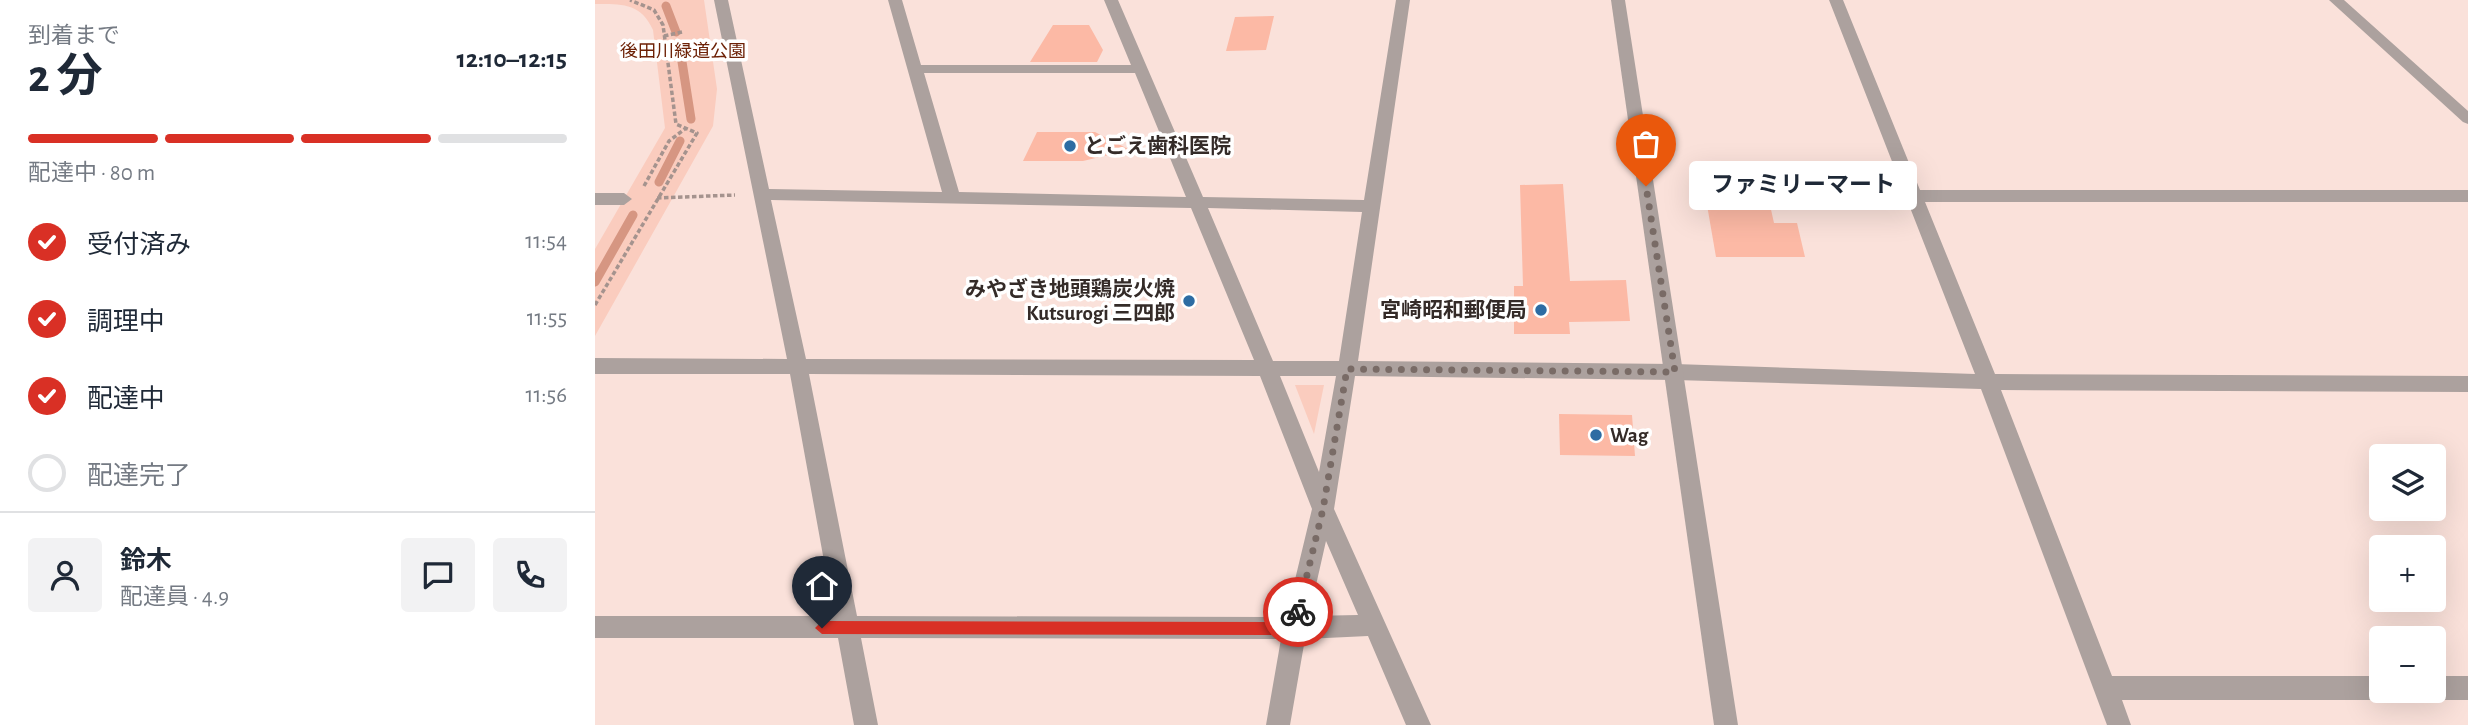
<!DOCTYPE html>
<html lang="ja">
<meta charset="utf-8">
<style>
body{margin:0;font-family:"Alegreya Sans","Noto Sans JP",sans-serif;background:#f2f2f3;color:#1f2937;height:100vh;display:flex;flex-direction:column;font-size:26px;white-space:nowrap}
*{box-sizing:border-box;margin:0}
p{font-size:23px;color:#747a83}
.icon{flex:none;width:38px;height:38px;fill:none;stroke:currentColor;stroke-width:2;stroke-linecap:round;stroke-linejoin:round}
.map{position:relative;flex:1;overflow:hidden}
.drawer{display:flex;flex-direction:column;background:#fff;width:595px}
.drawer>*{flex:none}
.tools{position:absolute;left:1774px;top:444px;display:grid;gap:14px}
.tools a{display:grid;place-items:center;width:77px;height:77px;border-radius:7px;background:#fff;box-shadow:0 7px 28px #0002;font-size:35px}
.pin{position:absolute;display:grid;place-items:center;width:60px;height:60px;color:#fff;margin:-72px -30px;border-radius:50% 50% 50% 0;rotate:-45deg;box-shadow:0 0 7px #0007}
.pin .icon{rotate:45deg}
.courier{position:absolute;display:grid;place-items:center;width:70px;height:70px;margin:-35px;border:5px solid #d93025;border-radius:50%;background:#fff;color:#222;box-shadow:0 2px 9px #0007}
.bubble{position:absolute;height:49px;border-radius:7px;background:#fff;box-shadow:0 7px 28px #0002;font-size:23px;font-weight:700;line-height:49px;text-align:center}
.headline em{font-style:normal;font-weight:700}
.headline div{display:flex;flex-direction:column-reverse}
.headline{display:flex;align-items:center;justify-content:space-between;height:119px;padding:0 28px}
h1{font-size:46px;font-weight:700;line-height:52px}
.bar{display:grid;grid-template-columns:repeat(4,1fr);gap:10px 7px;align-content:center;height:84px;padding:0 28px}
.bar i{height:9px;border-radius:5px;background:#e0e1e3}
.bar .current{background:#d93025}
.bar p{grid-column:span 4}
.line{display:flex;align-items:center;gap:18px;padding:0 28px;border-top:2px solid #e0e1e3}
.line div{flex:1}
.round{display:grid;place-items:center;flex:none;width:74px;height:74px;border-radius:7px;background:#f2f2f3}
ol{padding:0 28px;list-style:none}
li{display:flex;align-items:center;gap:21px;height:77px}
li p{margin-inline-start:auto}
li .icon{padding:7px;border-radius:50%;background:#d93025;color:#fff;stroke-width:4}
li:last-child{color:#747a83}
li i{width:38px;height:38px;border:4px solid #e0e1e3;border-radius:50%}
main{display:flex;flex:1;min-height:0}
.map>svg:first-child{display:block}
.green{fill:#faccbe}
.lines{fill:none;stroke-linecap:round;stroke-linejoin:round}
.stream{stroke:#d69682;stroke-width:9}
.building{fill:#fcb9a5}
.path{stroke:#a5938e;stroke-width:3.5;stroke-dasharray:4.5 2.5;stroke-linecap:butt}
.minor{fill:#aca19e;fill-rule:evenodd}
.tertiary{fill:#aca19e;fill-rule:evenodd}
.route{fill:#d93025}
.done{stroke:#796b66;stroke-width:7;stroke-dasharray:0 12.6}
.poi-dot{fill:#2d6ca3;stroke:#fff;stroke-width:2.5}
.labels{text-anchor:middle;stroke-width:7;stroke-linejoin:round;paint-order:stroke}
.far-park-label{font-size:18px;fill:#6d2106;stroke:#fff}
.poi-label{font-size:21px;font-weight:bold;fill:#342b28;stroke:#fff;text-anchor:start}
</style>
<main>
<section class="drawer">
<div class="headline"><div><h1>2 分</h1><p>到着まで</p></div><em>12:10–12:15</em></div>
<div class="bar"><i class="current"></i><i class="current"></i><i class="current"></i><i></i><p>配達中 · 80 m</p></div>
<ol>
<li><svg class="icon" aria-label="check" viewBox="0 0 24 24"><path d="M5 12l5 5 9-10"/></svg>受付済み<p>11:54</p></li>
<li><svg class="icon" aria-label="check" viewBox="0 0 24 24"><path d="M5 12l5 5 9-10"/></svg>調理中<p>11:55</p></li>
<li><svg class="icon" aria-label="check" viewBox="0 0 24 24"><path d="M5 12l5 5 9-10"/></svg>配達中<p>11:56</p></li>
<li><i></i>配達完了</li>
</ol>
<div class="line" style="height:126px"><a class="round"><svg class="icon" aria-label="person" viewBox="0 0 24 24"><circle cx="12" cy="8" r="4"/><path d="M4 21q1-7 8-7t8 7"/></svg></a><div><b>鈴木</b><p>配達員 · 4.9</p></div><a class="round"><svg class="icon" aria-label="chat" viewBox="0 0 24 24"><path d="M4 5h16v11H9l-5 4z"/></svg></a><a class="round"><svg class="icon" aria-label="phone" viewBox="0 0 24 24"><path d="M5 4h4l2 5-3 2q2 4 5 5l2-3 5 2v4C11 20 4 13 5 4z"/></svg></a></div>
</section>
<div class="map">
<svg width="1873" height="725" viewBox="0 0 1873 725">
<rect width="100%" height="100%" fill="#fae1da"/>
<path class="green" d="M0,0H109L122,89L118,126L0,336V249L70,128L58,30C46,3 27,4 0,4Z
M700,385H729L719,434Z"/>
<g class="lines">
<path class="stream" d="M71,6L81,32
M85,49L96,119
M64,182L85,141
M0,282L38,215"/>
</g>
<path class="building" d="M679,16L671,50L631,51L640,17Z
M458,25H494L508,50L502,62H435Z
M442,132H500L535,150L488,161H428Z
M968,184L975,281L1031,280L1035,321L974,322L975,334H919V286H928L925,185Z
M1112,205H1175L1179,223H1202L1210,257H1121Z
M964,414L1037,415L1040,456L965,455Z"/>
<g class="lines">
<path class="path" d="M69,36L87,32
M71,52L89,47
M49,186L74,141L91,128
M62,198L140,195
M0,305L102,133L81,124L68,25L59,10L35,0"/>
<path class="minor" d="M119,0H133L174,189L347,192L293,0H307L326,65H536L509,0H523L608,197L769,200L801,0H815L763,361L1080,364L1380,374L1234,0H1248L1325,190H1873V202H1330L1400,374L1873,376V392L1406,390L1517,676H1787V691H1798L1796,696L1787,700H1527L1536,725H1512L1386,389L1080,380L760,376L739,509L836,725H811L773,636L710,639L695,725H671L686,639L266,638L283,725H259L243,638H0V616H239L195,374H0V358L192,359ZM329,73H540L591,197L364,192ZM176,200L596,208L659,360L211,359ZM613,208L767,212L744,361H678ZM214,374L665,376L717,509L691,617L262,616ZM685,376H741L724,472ZM731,541L763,615L714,616Z
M1734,0H1749L1873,111V124L1868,122Z
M0,193H29L37,199L29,205H0Z
M1839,676H1873V700H1839L1830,696L1828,691H1839Z"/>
<path class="tertiary" d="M1016,0H1030L1143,725H1119Z"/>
</g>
<path class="route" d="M703,605L710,612L705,633L700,635L227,634L220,628L227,621L694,622L699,607Z"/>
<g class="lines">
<path class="done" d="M703,612L728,509L752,369L1080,372L1051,186"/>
</g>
<g class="poi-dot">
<circle cx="475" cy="146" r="7"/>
<circle cx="594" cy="301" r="7"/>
<circle cx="946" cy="310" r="7"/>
<circle cx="1001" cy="435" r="7"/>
</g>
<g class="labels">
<g class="far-park-label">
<text x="88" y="57">後田川緑道公園</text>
</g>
<g class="poi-label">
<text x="489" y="153">とごえ歯科医院</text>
<text x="580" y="296" text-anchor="end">みやざき地頭鶏炭火焼<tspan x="580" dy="24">Kutsurogi 三四郎</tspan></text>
<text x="932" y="317" text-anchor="end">宮崎昭和郵便局</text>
<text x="1015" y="442">Wag</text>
</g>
</g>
</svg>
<div class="tools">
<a><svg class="icon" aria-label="layers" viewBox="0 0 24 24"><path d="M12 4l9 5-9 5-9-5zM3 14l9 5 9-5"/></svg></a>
<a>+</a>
<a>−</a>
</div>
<div class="pin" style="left:1051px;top:186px;background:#ea580c"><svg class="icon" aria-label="bag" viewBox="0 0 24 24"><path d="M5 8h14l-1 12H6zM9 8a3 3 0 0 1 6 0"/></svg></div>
<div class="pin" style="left:227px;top:628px;background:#1f2937"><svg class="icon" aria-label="home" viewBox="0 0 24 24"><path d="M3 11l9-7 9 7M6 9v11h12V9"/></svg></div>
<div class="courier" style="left:703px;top:612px"><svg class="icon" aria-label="bike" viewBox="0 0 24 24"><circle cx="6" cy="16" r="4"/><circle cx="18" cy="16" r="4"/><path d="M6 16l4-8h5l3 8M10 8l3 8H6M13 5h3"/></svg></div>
<div class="bubble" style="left:1094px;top:161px;width:228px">ファミリーマート</div>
</div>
</main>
